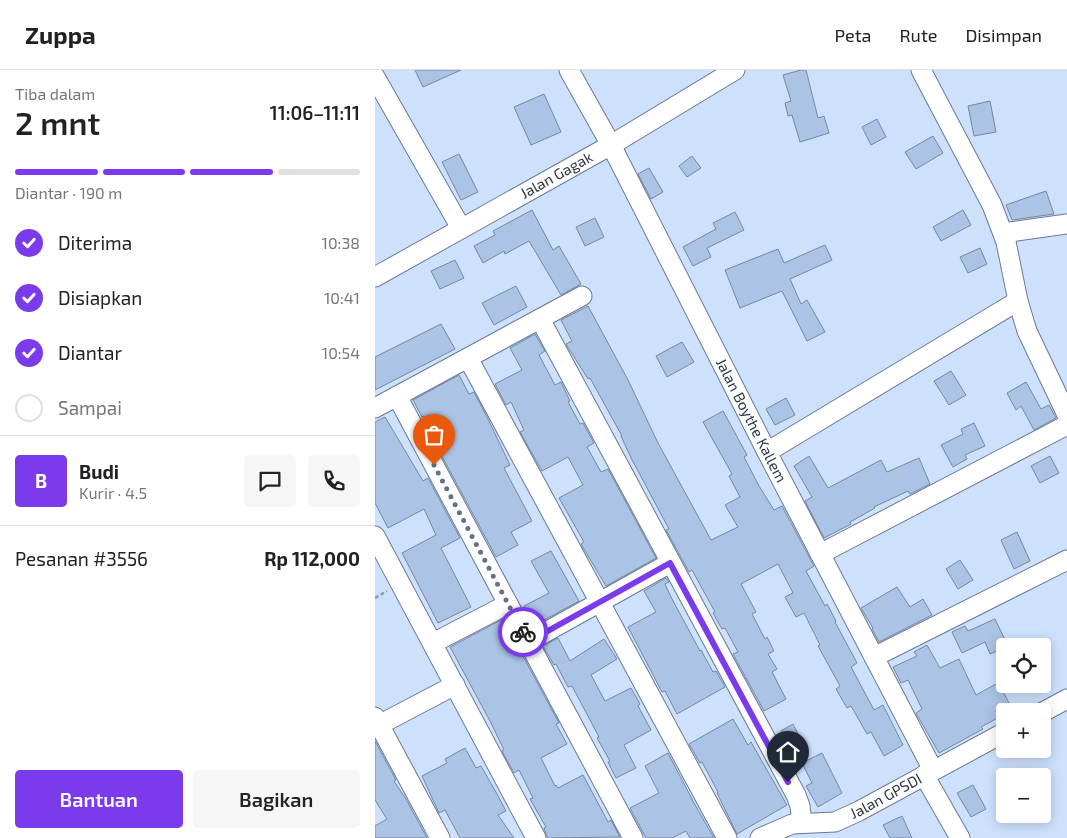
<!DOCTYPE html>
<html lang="id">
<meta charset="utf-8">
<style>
body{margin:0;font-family:"Exo 2",sans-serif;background:#f6f6f6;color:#222;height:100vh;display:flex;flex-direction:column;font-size:19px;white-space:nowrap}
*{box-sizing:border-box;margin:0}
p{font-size:16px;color:#767676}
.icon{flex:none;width:28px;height:28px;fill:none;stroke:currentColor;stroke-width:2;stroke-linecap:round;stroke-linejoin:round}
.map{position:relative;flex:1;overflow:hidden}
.side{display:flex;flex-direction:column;background:#fff;width:375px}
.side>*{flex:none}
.fabs{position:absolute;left:621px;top:568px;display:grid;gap:10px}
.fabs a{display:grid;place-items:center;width:55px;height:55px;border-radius:5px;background:#fff;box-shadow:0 2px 12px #0003;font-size:25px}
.pin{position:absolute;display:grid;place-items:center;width:42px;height:42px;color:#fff;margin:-51px -21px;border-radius:50% 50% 50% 0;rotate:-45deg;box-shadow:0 0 5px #0007}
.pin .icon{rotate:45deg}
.courier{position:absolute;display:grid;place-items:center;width:50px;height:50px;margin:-25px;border:4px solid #7c3aed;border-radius:50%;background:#fff;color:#222;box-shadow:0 1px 6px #0007}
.overview em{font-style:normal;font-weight:600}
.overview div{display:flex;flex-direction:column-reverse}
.overview{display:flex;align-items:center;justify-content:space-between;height:85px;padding:0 15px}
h1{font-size:32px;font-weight:600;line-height:38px}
.bar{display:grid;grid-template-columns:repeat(4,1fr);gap:8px 5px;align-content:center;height:60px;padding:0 15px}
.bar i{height:6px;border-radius:4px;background:#e0e0e0}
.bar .active{background:#7c3aed}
.bar p{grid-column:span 4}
.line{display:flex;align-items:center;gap:12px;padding:0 15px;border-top:1px solid #e0e0e0}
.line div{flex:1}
.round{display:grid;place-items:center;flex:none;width:52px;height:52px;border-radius:5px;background:#f6f6f6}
ol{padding:0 15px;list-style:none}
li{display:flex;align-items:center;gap:15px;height:55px}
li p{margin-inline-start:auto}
li .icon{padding:5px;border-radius:50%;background:#7c3aed;color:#fff;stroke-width:4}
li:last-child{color:#767676}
li i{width:28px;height:28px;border:2px solid #e0e0e0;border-radius:50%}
.primary-button{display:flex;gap:10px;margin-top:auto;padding:10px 15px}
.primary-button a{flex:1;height:58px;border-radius:5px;background:#7c3aed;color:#fff;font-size:20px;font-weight:600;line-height:58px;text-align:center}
.primary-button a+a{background:#f6f6f6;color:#222}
header{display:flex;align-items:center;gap:30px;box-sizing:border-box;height:70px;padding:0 25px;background:#fff;border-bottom:1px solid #e0e0e0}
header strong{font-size:24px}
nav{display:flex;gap:28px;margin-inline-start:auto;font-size:18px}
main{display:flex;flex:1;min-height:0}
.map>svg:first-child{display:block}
.building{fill:#abc3e5;stroke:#7587a1}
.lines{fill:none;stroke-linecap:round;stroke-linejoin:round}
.minor-casing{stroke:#687993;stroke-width:21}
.path{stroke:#8998ac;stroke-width:2.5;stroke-dasharray:4 2.5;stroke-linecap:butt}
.minor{stroke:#fff;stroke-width:19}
.done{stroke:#667283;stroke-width:5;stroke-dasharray:0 9}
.route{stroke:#7c3aed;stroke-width:6}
.labels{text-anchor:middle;stroke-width:5;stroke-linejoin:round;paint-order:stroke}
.street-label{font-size:15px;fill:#2f3742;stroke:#cde1fd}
</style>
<header>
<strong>Zuppa</strong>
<nav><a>Peta</a><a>Rute</a><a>Disimpan</a></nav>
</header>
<main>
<section class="side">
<div class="overview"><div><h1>2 mnt</h1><p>Tiba dalam</p></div><em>11:06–11:11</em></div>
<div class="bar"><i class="active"></i><i class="active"></i><i class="active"></i><i></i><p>Diantar · 190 m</p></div>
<ol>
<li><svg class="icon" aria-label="check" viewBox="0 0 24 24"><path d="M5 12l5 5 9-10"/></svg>Diterima<p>10:38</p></li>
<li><svg class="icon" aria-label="check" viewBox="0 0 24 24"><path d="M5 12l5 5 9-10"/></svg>Disiapkan<p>10:41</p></li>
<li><svg class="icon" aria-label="check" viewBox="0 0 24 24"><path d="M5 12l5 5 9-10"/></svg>Diantar<p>10:54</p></li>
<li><i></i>Sampai</li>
</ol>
<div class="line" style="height:90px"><b class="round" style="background:#7c3aed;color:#fff">B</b><div><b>Budi</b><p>Kurir · 4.5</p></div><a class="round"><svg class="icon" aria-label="chat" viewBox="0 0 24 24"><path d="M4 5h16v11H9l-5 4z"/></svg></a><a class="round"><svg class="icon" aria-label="phone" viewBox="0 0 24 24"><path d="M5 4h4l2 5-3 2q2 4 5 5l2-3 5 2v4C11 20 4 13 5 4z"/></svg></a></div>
<div class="line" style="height:65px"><div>Pesanan #3556</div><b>Rp 112,000</b></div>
<div class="primary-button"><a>Bantuan</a><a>Bagikan</a></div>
</section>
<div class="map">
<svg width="692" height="768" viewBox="0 0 692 768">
<rect width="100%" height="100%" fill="#cde1fd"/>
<path class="building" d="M40,0H86L48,17Z
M426,0H431L443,48L449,46L454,63L425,72L417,45L413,46L410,33L416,31L408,5Z
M169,24L186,62L156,75L139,37Z
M615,31L621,62L599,66L593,36Z
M502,49L511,67L496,75L487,57Z
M558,66L568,83L541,99L530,82Z
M84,84L103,122L86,130L67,92Z
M317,86L326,98L312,107L304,96Z
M274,98L288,122L276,129L263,104Z
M671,121L679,144L637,150L631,135Z
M157,140L178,180L184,176L206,214L186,225L154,171L130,184L129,181L108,193L99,176L120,165L118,161Z
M588,140L596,155L566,171L558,157Z
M360,142L369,160L332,178L336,187L318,196L308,177L341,159L338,153Z
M220,148L229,167L210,176L201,157Z
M450,175L457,190L415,209L426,234L432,230L450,262L432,271L407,221L365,238L350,200L403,179L409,193Z
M605,178L612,194L593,203L585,187Z
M80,190L89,208L65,219L56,201Z
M141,216L152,237L119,255L107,233Z
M213,236L253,310L283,373L336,470L363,457L350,435L365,427L354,406L357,404L328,352L348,341L372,385L369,387L384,416L399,440L407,436L439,496L431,501L450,536L452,534L461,551L460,552L482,593L476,597L499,640L508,635L528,675L509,686L496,662L492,664L476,636L472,638L461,619L465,616L443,576L445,575L429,543L421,547L410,527L418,523L403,494L366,514L381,542L377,544L390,569L392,567L399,581L393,584L402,599L397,602L411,629L389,641L358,584L363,582L350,558L347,559L338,543L340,542L317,500L314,502L291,460L294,459L256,388L246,366H247L215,308L213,309L191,274L197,271L186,250Z
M66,254L80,279L0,320V287Z
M160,264L170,281L164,285L180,315L186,312L195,331L193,332L205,354L208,353L219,373L212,377L226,402L233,399L281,488L231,516L206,474L209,472L184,428L208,415L193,387L167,401L145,362L149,360L136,332L131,335L120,314L147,300L135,278Z
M307,272L319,292L292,307L281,286Z
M576,301L591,325L574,335L559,311Z
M84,305L94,324L99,322L111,345L135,395L129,398L157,451L136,462L143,475L121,487L62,377L65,375L48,346L47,347L38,330Z
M651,312L666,339L674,335L681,348L659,360L646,336L641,340L632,323Z
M411,328L420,345L400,355L391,339Z
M10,347L48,411L53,408L85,468L66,478L96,537L63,553L27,483L61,465L49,439L13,458L0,433V352Z
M599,353L610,376L590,385L592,389L578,397L566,375L588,364L586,359Z
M434,386L453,418L506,390L512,402L544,388L555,414L535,424L533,421L499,437L500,438L475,452L476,454L449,468L430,431L437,427L419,396Z
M675,386L684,403L665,413L656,396Z
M642,462L655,491L639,499L626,470Z
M176,481L204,531L160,555L149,536L174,523L156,491Z
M585,490L598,510L583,519L571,499Z
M291,508L294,512L290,514L296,527L325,581L326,580L338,602L341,601L350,617L302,644L290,621L287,622L253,557L281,542L269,521Z
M522,517L535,537L548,529L557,545L504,572L497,559L498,558L486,538Z
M128,549L184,653L181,654L192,674L166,688L180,716L181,715L183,718L208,705L233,752L236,750L245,767L173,768L172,767L169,758L171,757L155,729L158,728L144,700L139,703L127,681L129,680L115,651L75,577Z
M620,549L633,576L615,584L610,572L587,583L577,562L590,556L593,561Z
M183,568L195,591L229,569L242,589L216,605L230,631L256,618L265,634L263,636L276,660L249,675L261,698L241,708L233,692L235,691L222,668L224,667L197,616L193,617L181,594L179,595L168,576Z
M552,575L565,598L584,589L601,625L623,613L638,640L630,641V644L606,657L608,659L564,683L541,643L547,639L533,610L526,613L518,597L542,586L539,582Z
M358,649L373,675L376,672L412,735L362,764L342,723L343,722L327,692L325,693L314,674Z
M418,654L424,666L412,672L406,661Z
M0,671L21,710L19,711L31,729L52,768H0V756L12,749L0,730Z
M90,678L101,698L106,696L122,724L131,741L123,745L139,768H85L70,740L64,743L47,706L72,693L70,689Z
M293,683L319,733L339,768H315L311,761L297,768H271L255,738L284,723L270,696Z
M447,683L467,723L443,737L431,716L437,713L427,693Z
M598,715L611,739L596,747L582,723Z
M527,746L537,768H515L508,755Z"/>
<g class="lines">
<g class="minor-casing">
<g id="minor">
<path id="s1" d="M194,0L236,75L392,382L558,700"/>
<path d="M546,0L617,135L631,172L643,231L652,261L692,345"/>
<path d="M0,7L86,158"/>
<path d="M628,163L692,154"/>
<path id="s2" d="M0,207L236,75L360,0"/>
<path d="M165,249L421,725L425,736L427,753"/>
<path d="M93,288L352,768"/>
<path d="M22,326L258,768"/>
<path d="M0,338L207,226"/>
<path d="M392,382L643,231"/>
<path d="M0,466L161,768"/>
<path d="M445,484L692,355"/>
<path d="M153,572L295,493"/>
<path d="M58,573L133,534"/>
<path d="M499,587L692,490"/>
<path d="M668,642L692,629"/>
<path d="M0,647L65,768"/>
<path d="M0,657L80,615"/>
<path d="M549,705L585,768"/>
<path id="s3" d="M385,768L417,754L460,752L484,741L630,662"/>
</g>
</g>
<path class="path" d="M0,528L12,521"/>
<use href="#minor" class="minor"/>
</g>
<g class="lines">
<path class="done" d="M59,395L148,562"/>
<path class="route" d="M148,562L153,572L295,493L413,712"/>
</g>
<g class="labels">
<g class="street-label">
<text dy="5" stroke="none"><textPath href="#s2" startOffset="208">Jalan Gagak</textPath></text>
<text dy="5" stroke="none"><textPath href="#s1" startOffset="395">Jalan Boythe Kallem</textPath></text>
<text dy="5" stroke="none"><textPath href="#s3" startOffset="135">Jalan GPSDI</textPath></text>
</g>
</g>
</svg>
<div class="fabs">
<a><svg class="icon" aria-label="locate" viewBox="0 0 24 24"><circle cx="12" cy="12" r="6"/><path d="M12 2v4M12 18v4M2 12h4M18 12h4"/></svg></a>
<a>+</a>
<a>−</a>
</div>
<div class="pin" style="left:59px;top:395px;background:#ea580c"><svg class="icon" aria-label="bag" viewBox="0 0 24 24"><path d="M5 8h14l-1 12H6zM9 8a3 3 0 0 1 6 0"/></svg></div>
<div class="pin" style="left:413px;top:712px;background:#1f2937"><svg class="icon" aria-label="home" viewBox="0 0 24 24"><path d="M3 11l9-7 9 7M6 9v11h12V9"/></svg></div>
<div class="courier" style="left:148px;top:562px"><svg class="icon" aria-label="bike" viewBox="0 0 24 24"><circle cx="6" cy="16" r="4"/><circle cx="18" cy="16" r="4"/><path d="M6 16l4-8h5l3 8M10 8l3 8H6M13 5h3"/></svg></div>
</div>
</main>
